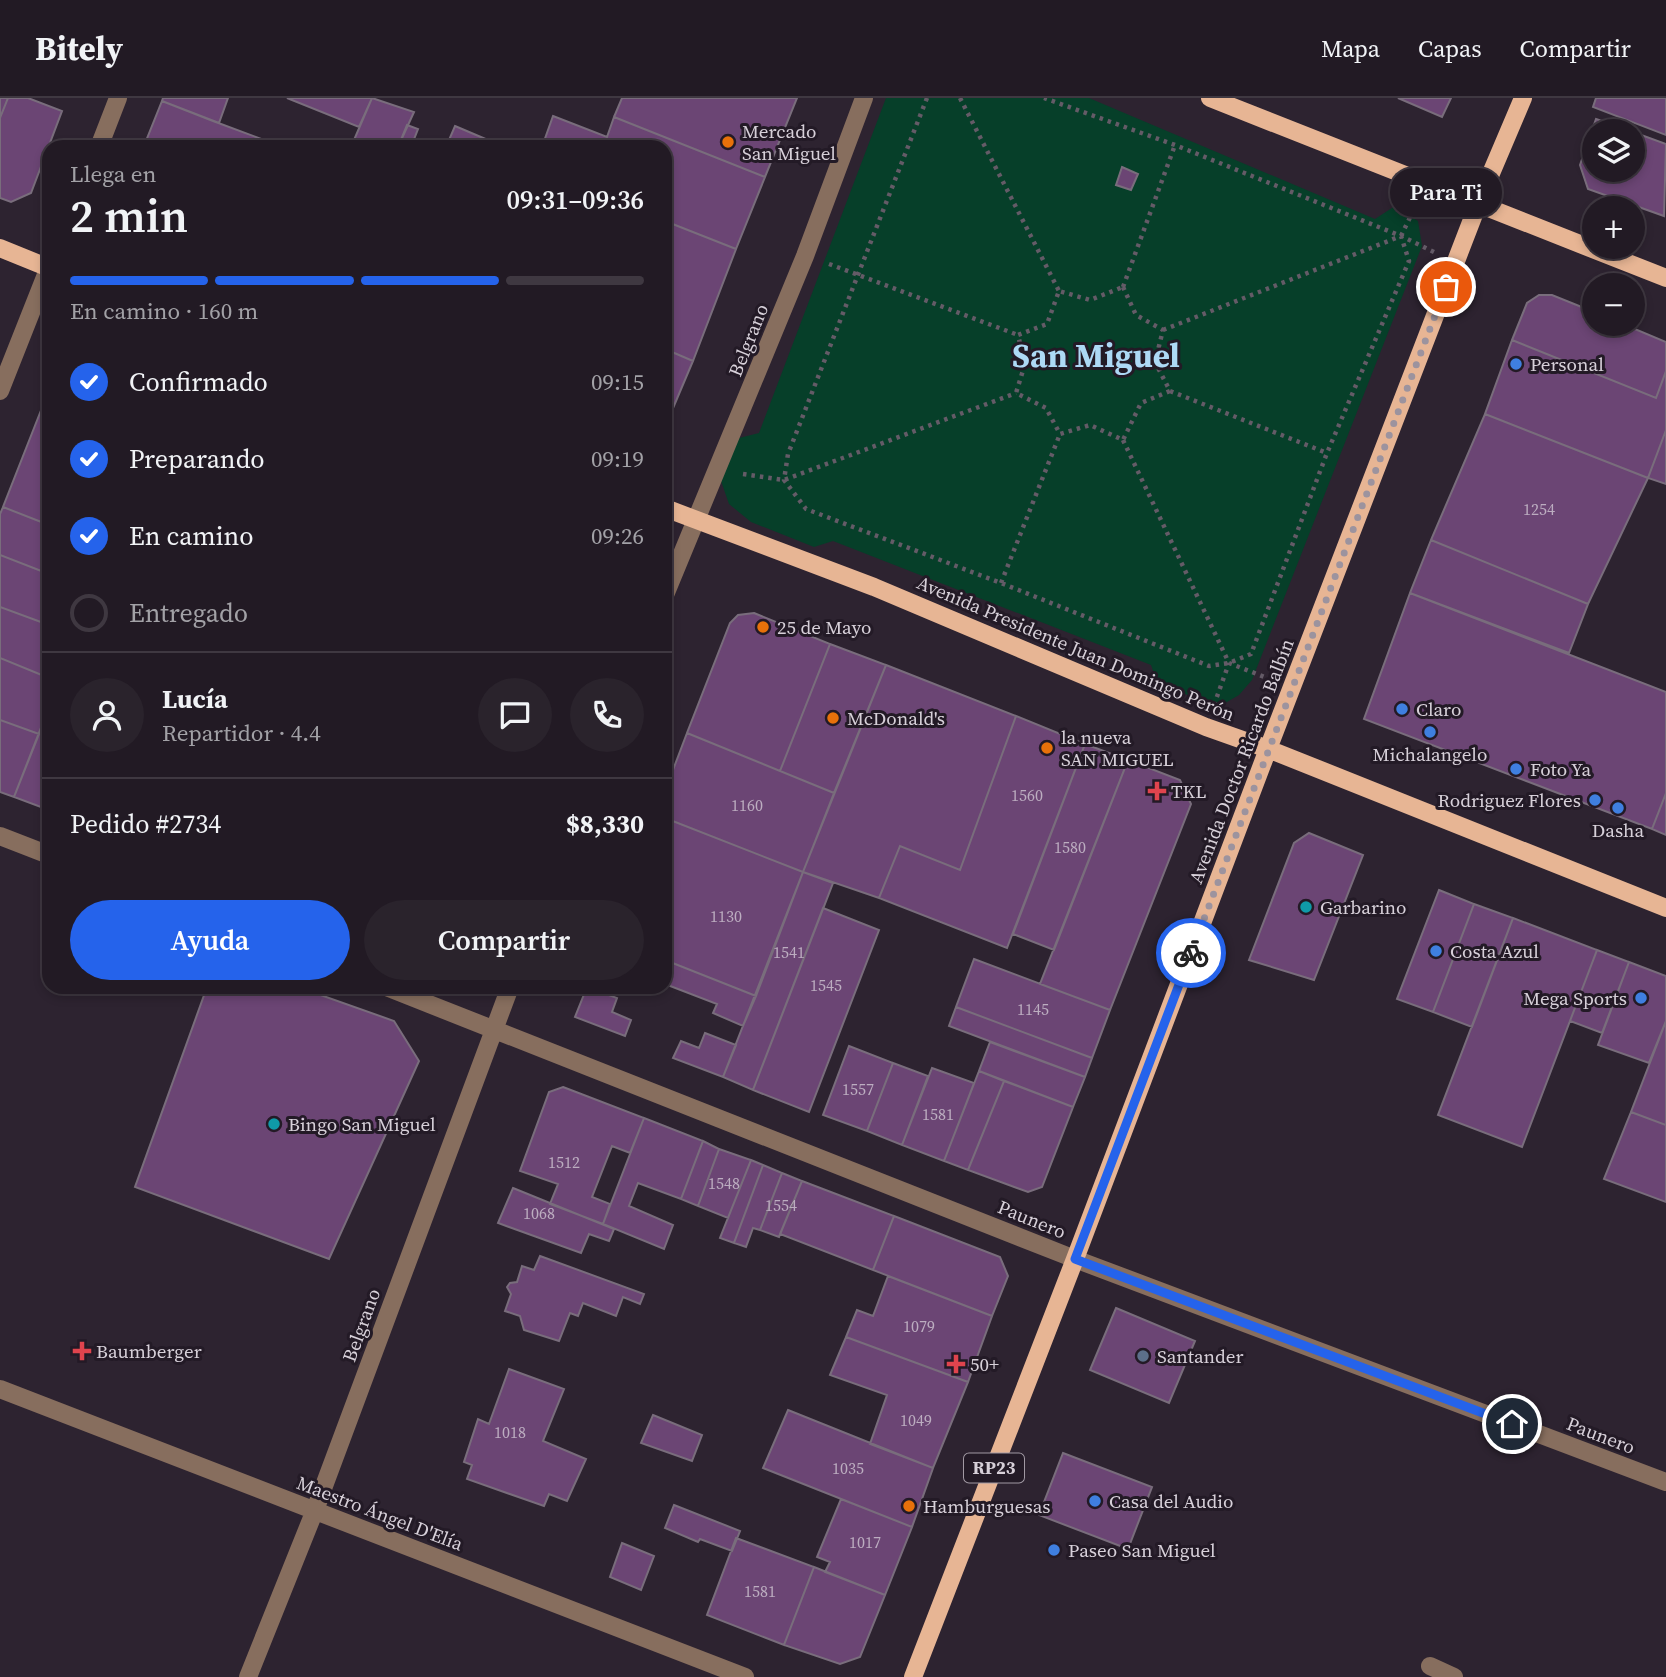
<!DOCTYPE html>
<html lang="es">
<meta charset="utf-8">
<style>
body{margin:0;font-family:"Source Serif 4",serif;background:#2a232c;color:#f1f3f6;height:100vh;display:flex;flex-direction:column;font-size:26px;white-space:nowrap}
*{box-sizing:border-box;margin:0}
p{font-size:23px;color:#a2a1a6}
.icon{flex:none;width:38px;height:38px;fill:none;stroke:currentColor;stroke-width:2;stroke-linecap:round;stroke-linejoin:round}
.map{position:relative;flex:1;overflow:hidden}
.details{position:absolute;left:42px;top:42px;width:630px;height:854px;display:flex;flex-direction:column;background:#221a24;border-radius:21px;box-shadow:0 4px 10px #0003,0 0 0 2px #3f3841}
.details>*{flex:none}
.controls{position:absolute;left:1582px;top:21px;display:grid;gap:14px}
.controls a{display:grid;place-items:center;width:63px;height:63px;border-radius:50%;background:#221a24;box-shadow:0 4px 10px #0003,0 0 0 2px #3f3841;font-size:35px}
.pin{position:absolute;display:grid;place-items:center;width:60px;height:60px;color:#fff;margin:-30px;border:4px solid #fff;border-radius:50%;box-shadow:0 2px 7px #0007}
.courier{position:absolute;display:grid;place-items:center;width:70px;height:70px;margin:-35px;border:5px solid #2563eb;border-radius:50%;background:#fff;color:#222;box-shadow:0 2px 9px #0007}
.bubble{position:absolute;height:49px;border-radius:24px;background:#221a24;box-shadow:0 4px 10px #0003,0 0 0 2px #3f3841;font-size:23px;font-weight:600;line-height:49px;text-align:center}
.headline em{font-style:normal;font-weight:600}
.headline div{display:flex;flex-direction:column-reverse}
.headline{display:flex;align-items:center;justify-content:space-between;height:119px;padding:0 28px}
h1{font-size:46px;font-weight:600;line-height:52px}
.bar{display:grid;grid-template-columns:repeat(4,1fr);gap:10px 7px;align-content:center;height:84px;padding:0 28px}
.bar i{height:9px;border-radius:5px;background:#3f3841}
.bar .selected{background:#2563eb}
.bar p{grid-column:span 4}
.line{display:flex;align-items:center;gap:18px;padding:0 28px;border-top:2px solid #3f3841}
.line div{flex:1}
.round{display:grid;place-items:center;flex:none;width:74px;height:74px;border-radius:37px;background:#2a232c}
ol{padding:0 28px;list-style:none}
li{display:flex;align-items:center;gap:21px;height:77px}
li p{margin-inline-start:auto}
li .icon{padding:7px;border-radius:50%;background:#2563eb;color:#fff;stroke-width:4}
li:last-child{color:#a2a1a6}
li i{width:38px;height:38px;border:4px solid #3f3841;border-radius:50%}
.cta{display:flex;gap:14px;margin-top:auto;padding:14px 28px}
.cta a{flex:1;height:80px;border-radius:42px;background:#2563eb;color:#fff;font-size:28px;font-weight:600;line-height:80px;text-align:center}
.cta a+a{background:#2a232c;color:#f1f3f6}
header{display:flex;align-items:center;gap:42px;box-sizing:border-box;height:98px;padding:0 35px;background:#221a24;border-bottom:2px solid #3f3841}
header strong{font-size:33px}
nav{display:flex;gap:38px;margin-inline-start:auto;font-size:24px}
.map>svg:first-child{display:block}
.green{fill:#063f29}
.building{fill:#6b4574;stroke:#796d7c;stroke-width:2}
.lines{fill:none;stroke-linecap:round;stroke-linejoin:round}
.path{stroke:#645b67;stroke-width:4.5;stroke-dasharray:3.5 5;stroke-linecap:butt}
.minor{stroke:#876e5e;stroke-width:18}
.major{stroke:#e7b594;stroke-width:18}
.done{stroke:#9c939e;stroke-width:7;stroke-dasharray:0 12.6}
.route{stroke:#2563eb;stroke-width:9}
.food-dot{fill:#e8710a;stroke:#231a26;stroke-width:2.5}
.shop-dot{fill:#3f7fe0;stroke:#231a26;stroke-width:2.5}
.health-dot{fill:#e0444e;stroke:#231a26;stroke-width:2.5}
.culture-dot{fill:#0f9aa8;stroke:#231a26;stroke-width:2.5}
.service-dot{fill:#5c6f8a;stroke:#231a26;stroke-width:2.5}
.labels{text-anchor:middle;stroke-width:6;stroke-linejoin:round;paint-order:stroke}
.number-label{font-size:16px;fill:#bcadc0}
.shield{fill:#231a26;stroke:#a199a3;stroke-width:2}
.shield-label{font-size:18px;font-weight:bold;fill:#d7d0d9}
.poi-label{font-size:19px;fill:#d7d0d9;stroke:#231a26;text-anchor:start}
.street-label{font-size:19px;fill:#d7d0d9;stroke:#231a26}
.town-label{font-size:33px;font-weight:bold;fill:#add9f5;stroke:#231a26}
</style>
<header>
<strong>Bitely</strong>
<nav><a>Mapa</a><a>Capas</a><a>Compartir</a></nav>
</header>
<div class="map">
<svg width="1666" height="1579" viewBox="0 0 1666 1579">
<rect width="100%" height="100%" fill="#2d2330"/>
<path class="green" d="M886,0H1089L1375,121L1395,108L1418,123L1422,148L1252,582L1239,597L1220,608L1199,602L1157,584L1151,567L833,443L814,449L751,424L729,406L721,383L735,341L759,335Z"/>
<path class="building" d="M0,0H8L0,20Z
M8,0H28L62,13L31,95L11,104L0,100V20Z
M163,0H228L219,25L162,3Z
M287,0H372L359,29Z
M372,0L414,14L398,49H351Z
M622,0H797L765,79L614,19Z
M1398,0H1451L1442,19Z
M1596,0H1666V37L1593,9Z
M162,3L213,23L283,49H161L146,43Z
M553,18L607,39L614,19L765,79L736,151L665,123V49H542Z
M1596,21L1631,33H1594V72H1633V34L1666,46L1664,118L1588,91L1580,67Z
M407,27L418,31L411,49H398Z
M455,28L495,45L505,49H446Z
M146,43L161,49H144Z
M1122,69L1138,76L1131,92L1116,87Z
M665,123L736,151L693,263L665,251Z
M1539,197H1552L1594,214V226H1623L1666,244V273L1656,300L1512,242L1527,205Z
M1512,242L1656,300L1666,273V332L1648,380L1485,316Z
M665,251L693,263L665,329Z
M49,292V427L3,409Z
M1485,316L1648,380L1588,506L1431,442Z
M1666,332V386L1648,380Z
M3,409L49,427V476L0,457V416Z
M1431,442L1588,506L1569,555L1410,495Z
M0,457L49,476V527L0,509Z
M1410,495L1666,594V695L1652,731L1364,621Z
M0,509L49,527V580L0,560Z
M754,515L830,546L780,673L687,635L730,525L738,517Z
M830,546L886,567L834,695L780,673Z
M0,560L49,580V609L39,636L0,622Z
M886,567L1016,618L960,772L900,748L879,800L803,774Z
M49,609V712L14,699Z
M1016,618L1085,646L1007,850L879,800L900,748L960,772Z
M0,622L39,636L14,699L0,694Z
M687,635L834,695L803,774L665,720V693Z
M1085,646L1128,662L1054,852L1013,836Z
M1128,662L1180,682L1191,706L1110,912L1040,886Z
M1666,695V737L1652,731Z
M665,720L803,774L756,898L665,862Z
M1309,735L1363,757L1314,882L1249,862L1294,745Z
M803,774L833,785L753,992L723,979Z
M1439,792L1474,806L1433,914L1397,901Z
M1474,806L1513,820L1472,929L1433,914Z
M823,810L879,832L809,1014L753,992Z
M1513,820L1597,852L1522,1049L1438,1017Z
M1597,852L1629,864L1602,935L1570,923Z
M974,861L1110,912L1092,960L956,909Z
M665,862L756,898L743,928L713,915L717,906L665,886Z
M1629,864L1666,878V923L1649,965L1598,947Z
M207,889H298L394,923L419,963L329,1161L135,1089Z
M587,889L617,900L612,914L631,922L625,938L575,919Z
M956,909L1092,960L1085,979L949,928Z
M1666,923V1027L1631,1014Z
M705,935L736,947L723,979L673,960L681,943L699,950Z
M990,944L1085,979L1073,1009L979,973Z
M849,948L893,965L867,1033L823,1017Z
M893,965L928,978L902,1047L867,1033Z
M932,970L974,985L944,1063L902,1047Z
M979,973L1004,983L968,1072L944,1063Z
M1004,983L1073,1009L1042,1089L1028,1094L968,1072Z
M563,989L644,1020L630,1055L612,1048L592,1099L610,1106L603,1126L550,1106L558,1086L520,1073L549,994Z
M1631,1014L1666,1027V1104L1604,1081Z
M644,1020L703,1043L681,1101L638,1085L629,1108L673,1127L664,1151L603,1126Z
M703,1043L719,1051L698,1108L681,1101Z
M719,1051L751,1062L728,1120L698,1108Z
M751,1062L763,1067L734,1145L720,1140Z
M763,1067L782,1075L760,1132L753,1130L746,1149L734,1145Z
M782,1075L802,1083L779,1139L760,1132Z
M802,1083L894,1118L873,1172L780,1136Z
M513,1090L614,1131L609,1143L589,1136L581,1155L498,1125Z
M894,1118L1000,1159L1008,1178L992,1218L873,1172Z
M540,1158L644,1196L640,1206L623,1199L616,1218L583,1205L578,1218L570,1215L559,1243L524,1232L520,1218L505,1213L511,1196L507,1189L510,1185L517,1184L522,1168L534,1172Z
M888,1178L992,1218L968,1284L846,1239L857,1212L873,1218Z
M1116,1210L1195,1243L1169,1305L1090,1272Z
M846,1239L968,1284L933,1370L870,1346L887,1297L830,1277Z
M509,1271L564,1291L543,1343L586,1361L567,1403L549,1396L544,1408L467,1381L472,1367L464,1364L478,1321L489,1326Z
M788,1312L933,1370L912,1429L763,1370Z
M653,1317L702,1337L692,1363L641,1345Z
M1063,1355L1152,1389L1128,1451L1039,1417Z
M841,1401L912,1429L885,1497L825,1474L830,1464L817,1459Z
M674,1407L740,1433L732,1453L700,1441L698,1444L665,1430Z
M736,1440L814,1469L784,1547L707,1517Z
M622,1445L654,1458L641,1492L610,1479Z
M814,1469L885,1497L860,1559L840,1566L784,1547Z"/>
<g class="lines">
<path class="path" d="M927,0L788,356L784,382L806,411L1001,485L1209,568L1229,565L1251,556L1327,355L1409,163L1401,138L1175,47L1044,0
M960,0L1059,193
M1401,138L1416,107
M829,166L1018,237
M1123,189L1136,217L1163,232L1155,264L1170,293L1141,305L1123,342L1090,327L1060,336L1046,310L1016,295L1025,266L1018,237L1047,226L1059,193L1090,202Z
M1123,189L1175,47
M1163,232L1401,138L1434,154
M1170,293L1327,355
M1123,342L1229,565L1267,580
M743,376L784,382L1016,295
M1001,485L1060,336
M1214,607L1229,565"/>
<path class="minor" d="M99,49L118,0
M0,293L49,169
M665,497L805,158L864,0
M0,738L49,757
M386,889L1075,1161L1666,1384
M0,1291L745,1579
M1430,1568L1454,1579
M248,1579L315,1412L510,889"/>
<path class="major" d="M1210,0L1666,180
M0,150L49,170
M665,410L874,489L1206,629L1268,651L1666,810
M913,1579L1075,1161L1268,651L1478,106L1523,0"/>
</g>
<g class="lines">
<path class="done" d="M1191,855L1446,189"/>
<path class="route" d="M1191,855L1075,1161L1512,1326"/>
</g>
<g class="food-dot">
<circle cx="728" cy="44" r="7"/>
<circle cx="763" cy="529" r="7"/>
<circle cx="833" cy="620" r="7"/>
<circle cx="1047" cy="650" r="7"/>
<circle cx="909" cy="1408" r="7"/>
</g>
<g class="shop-dot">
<circle cx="1516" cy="266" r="7"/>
<circle cx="1402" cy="611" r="7"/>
<circle cx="1430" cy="634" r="7"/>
<circle cx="1516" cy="671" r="7"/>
<circle cx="1595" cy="702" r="7"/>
<circle cx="1618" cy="710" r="7"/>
<circle cx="1436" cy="853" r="7"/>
<circle cx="1641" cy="900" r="7"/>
<circle cx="1095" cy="1403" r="7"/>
<circle cx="1054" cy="1452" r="7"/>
</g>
<g class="health-dot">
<path d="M1153.5 682.5h7v7h7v7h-7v7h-7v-7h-7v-7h7z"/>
<path d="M78.5 1242.5h7v7h7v7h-7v7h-7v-7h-7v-7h7z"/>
<path d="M952.5 1255.5h7v7h7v7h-7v7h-7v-7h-7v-7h7z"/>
</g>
<g class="culture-dot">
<circle cx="1306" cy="809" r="7"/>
<circle cx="274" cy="1026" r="7"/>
</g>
<circle class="service-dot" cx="1143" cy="1258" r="7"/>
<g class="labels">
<g class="number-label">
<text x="1539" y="417">1254</text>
<text x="1027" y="703">1560</text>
<text x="747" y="713">1160</text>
<text x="1070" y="755">1580</text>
<text x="726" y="824">1130</text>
<text x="789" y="860">1541</text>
<text x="826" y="893">1545</text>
<text x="1033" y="917">1145</text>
<text x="858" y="997">1557</text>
<text x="938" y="1022">1581</text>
<text x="564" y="1070">1512</text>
<text x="724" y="1091">1548</text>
<text x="781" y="1113">1554</text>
<text x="539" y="1121">1068</text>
<text x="919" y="1234">1079</text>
<text x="916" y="1328">1049</text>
<text x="510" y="1340">1018</text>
<text x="848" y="1376">1035</text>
<text x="865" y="1450">1017</text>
<text x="760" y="1499">1581</text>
</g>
<rect class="shield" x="964" y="1355.5" width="60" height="29" rx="5"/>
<g class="shield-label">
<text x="994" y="1376">RP23</text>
</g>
<g class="poi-label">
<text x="742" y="40">Mercado<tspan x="742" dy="22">San Miguel</tspan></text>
<text x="1530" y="273">Personal</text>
<text x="777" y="536">25 de Mayo</text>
<text x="1416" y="618">Claro</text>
<text x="847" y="627">McDonald's</text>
<text x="1061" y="646">la nueva<tspan x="1061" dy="22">SAN MIGUEL</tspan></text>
<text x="1430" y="663" text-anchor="middle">Michalangelo</text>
<text x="1530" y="678">Foto Ya</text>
<text x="1171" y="700">TKL</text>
<text x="1581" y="709" text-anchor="end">Rodriguez Flores</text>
<text x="1618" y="739" text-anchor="middle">Dasha</text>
<text x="1320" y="816">Garbarino</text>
<text x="1450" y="860">Costa Azul</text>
<text x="1627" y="907" text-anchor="end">Mega Sports</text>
<text x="288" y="1033">Bingo San Miguel</text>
<text x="96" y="1260">Baumberger</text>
<text x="1157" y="1265">Santander</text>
<text x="970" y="1273">50+</text>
<text x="1109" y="1410">Casa del Audio</text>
<text x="923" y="1415">Hamburguesas</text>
<text x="1068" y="1459">Paseo San Miguel</text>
</g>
<g class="street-label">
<text transform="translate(748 242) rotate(-68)" y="7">Belgrano</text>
<text transform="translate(1076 550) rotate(23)" y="7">Avenida Presidente Juan Domingo Perón</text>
<text transform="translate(1241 663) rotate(-69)" y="7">Avenida Doctor Ricardo Balbín</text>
<text transform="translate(1032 1121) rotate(22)" y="7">Paunero</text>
<text transform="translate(361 1227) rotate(-70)" y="7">Belgrano</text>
<text transform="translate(1601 1337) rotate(21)" y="7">Paunero</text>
<text transform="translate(380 1415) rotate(21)" y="7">Maestro Ángel D'Elía</text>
</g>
<g class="town-label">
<text x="1096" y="269">San Miguel</text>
</g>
</g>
</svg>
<div class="controls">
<a><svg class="icon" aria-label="layers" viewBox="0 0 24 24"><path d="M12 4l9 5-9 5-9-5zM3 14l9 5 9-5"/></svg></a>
<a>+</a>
<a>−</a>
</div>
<div class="pin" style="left:1446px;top:189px;background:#ea580c"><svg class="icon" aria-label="bag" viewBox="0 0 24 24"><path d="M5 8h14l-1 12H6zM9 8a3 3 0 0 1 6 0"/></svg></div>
<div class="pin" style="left:1512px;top:1326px;background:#1f2937"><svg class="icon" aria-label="home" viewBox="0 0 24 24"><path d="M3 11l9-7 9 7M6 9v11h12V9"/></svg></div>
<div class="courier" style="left:1191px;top:855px"><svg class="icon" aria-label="bike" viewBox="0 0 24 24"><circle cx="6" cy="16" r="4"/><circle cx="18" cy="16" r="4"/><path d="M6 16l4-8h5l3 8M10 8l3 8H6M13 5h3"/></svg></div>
<div class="bubble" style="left:1390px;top:70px;width:112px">Para Ti</div>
<section class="details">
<div class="headline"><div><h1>2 min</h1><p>Llega en</p></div><em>09:31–09:36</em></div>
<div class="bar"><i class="selected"></i><i class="selected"></i><i class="selected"></i><i></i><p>En camino · 160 m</p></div>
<ol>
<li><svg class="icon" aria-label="check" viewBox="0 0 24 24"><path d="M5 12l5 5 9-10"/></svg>Confirmado<p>09:15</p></li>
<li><svg class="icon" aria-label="check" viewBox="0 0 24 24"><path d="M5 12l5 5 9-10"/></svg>Preparando<p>09:19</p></li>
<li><svg class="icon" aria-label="check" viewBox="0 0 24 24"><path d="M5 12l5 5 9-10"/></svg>En camino<p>09:26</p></li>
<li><i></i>Entregado</li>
</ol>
<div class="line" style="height:126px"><a class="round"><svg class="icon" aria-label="person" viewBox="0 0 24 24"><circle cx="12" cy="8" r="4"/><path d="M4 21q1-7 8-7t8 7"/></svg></a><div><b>Lucía</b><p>Repartidor · 4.4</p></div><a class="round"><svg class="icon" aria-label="chat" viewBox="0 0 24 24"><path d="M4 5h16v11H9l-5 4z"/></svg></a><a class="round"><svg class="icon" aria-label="phone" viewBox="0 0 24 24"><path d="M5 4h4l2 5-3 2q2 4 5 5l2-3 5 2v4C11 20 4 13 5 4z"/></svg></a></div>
<div class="line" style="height:91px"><div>Pedido #2734</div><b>$8,330</b></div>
<div class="cta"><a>Ayuda</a><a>Compartir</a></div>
</section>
</div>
